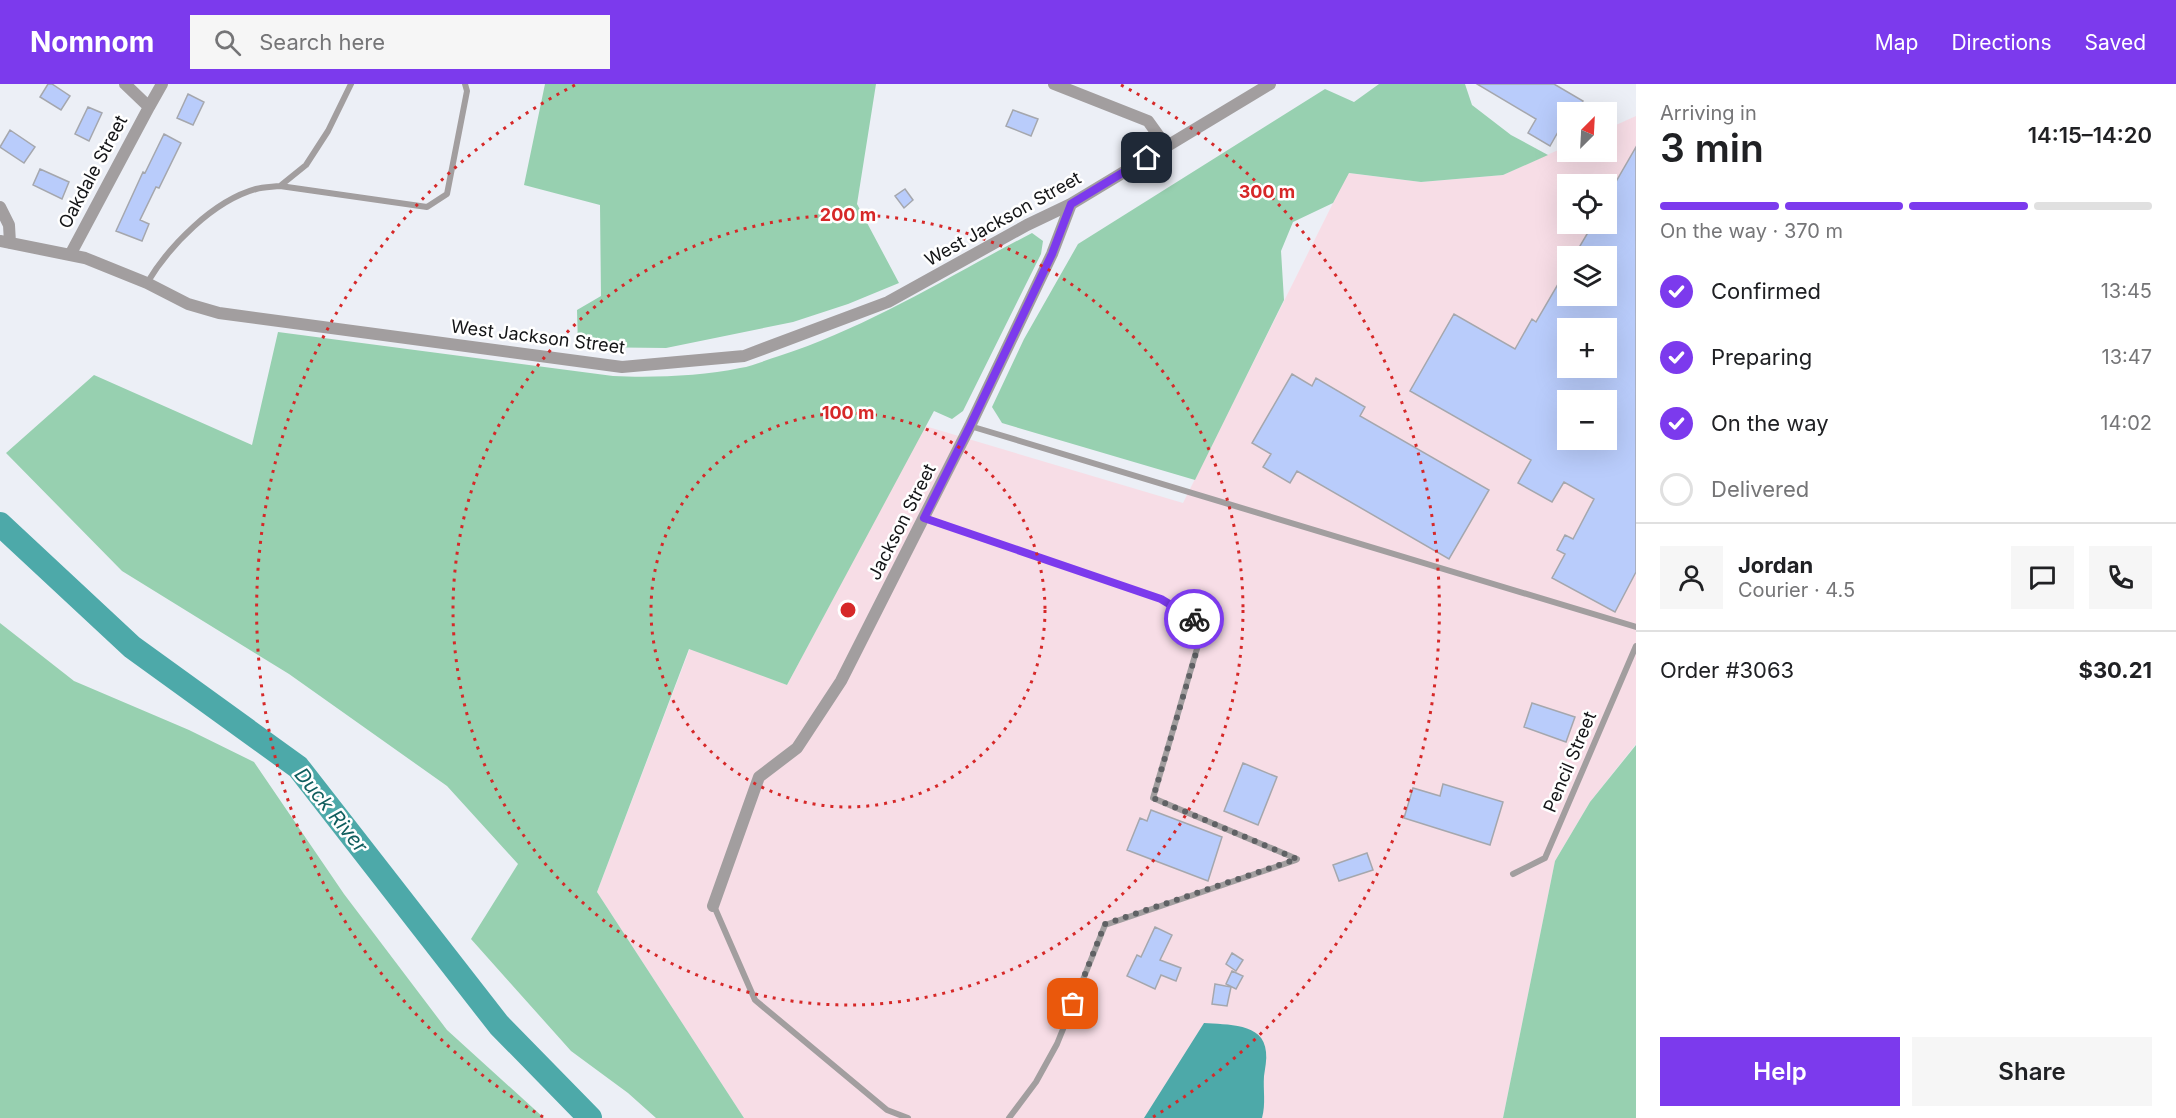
<!DOCTYPE html>
<meta charset="utf-8">
<style>
body{margin:0;font-family:Inter,sans-serif;background:#f6f6f6;color:#202124;height:100vh;display:flex;flex-direction:column;font-size:22px;white-space:nowrap}
*{box-sizing:border-box;margin:0}
p{font-size:20px;color:#757577}
.icon{flex:none;width:33px;height:33px;fill:none;stroke:currentColor;stroke-width:2;stroke-linecap:round;stroke-linejoin:round}
.map{position:relative;flex:1;overflow:hidden}
.details{display:flex;flex-direction:column;background:#fff;width:540px}
.details>*{flex:none}
.needle{width:39px;rotate:24deg}
.controls{position:absolute;left:1557px;top:18px;display:grid;gap:12px}
.controls a{display:grid;place-items:center;width:60px;height:60px;border-radius:0px;background:#fff;box-shadow:0 6px 24px #0002;font-size:30px}
.pin{position:absolute;display:grid;place-items:center;width:51px;height:51px;color:#fff;margin:-26px;border-radius:12px;box-shadow:0 3px 9px #0006}
.courier{position:absolute;display:grid;place-items:center;width:60px;height:60px;margin:-30px;border:4px solid #7c3aed;border-radius:50%;background:#fff;color:#222;box-shadow:0 2px 8px #0007}
.head em{font-style:normal;font-weight:600}
.head div{display:flex;flex-direction:column-reverse}
.head{display:flex;align-items:center;justify-content:space-between;height:102px;padding:0 24px}
h1{font-size:39px;font-weight:600;line-height:45px}
.bar{display:grid;grid-template-columns:repeat(4,1fr);gap:9px 6px;align-content:center;height:72px;padding:0 24px}
.bar i{height:8px;border-radius:4px;background:#e0e0e0}
.bar .on{background:#7c3aed}
.bar p{grid-column:span 4}
.line{display:flex;align-items:center;gap:15px;padding:0 24px;border-top:2px solid #e0e0e0}
.line div{flex:1}
.round{display:grid;place-items:center;flex:none;width:63px;height:63px;border-radius:0px;background:#f6f6f6}
ol{padding:0 24px;list-style:none}
li{display:flex;align-items:center;gap:18px;height:66px}
li p{margin-inline-start:auto}
li .icon{padding:6px;border-radius:50%;background:#7c3aed;color:#fff;stroke-width:4}
li:last-child{color:#757577}
li i{width:33px;height:33px;border:3px solid #e0e0e0;border-radius:50%}
.action{display:flex;gap:12px;margin-top:auto;padding:12px 24px}
.action a{flex:1;height:69px;border-radius:0px;background:#7c3aed;color:#fff;font-size:24px;font-weight:600;line-height:69px;text-align:center}
.action a+a{background:#f6f6f6;color:#202124}
header{display:flex;align-items:center;gap:36px;box-sizing:border-box;height:84px;padding:0 30px;background:#7c3aed;color:#fff}
header strong{font-size:28px}
nav{display:flex;gap:33px;margin-inline-start:auto;font-size:21px}
.search{width:420px;height:54px;background:#f6f6f6;display:flex;align-items:center;gap:15px;box-sizing:border-box;padding:0 21px;border-radius:0px;color:#757577;font-size:22px}
main{display:flex;flex:1;min-height:0}
.map>svg:first-child{display:block}
.industrial{fill:#f7dde6;fill-rule:evenodd}
.green{fill:#97d0b0}
.water{fill:#4da9a9}
.lines{fill:none;stroke-linecap:round;stroke-linejoin:round}
.river{stroke:#4da9a9;stroke-width:24}
.building{fill:#b9ccfb;stroke:#a5a7ad;stroke-width:1.5;fill-rule:evenodd}
.lane{stroke:#a29e9f;stroke-width:6}
.street{stroke:#a29e9f;stroke-width:12}
.done{stroke:#5f6164;stroke-width:6;stroke-dasharray:0 10.8}
.route{stroke:#7c3aed;stroke-width:8}
.ring{fill:none;stroke:#d62828;stroke-width:3;stroke-dasharray:3 6}
.labels{text-anchor:middle;stroke-width:5;stroke-linejoin:round;paint-order:stroke}
.street-label{font-size:18px;fill:#131416;stroke:#fff}
.water-label{font-size:20px;font-style:italic;fill:#0f5e5e;stroke:#fff}
.centre{fill:#d62828;stroke:#fff;stroke-width:3}
.ring-label{font-size:18px;text-anchor:middle;font-weight:bold;fill:#d62828;stroke:#fff;stroke-width:5;stroke-linejoin:round;paint-order:stroke}
</style>
<header>
<strong>Nomnom</strong>
<div class="search"><svg class="icon" aria-label="search" viewBox="0 0 24 24"><circle cx="10" cy="10" r="6"/><path d="M15 15l6 6"/></svg>Search here</div>
<nav><a>Map</a><a>Directions</a><a>Saved</a></nav>
</header>
<main>
<div class="map">
<svg width="1636" height="1034" viewBox="0 0 1636 1034">
<rect width="100%" height="100%" fill="#eceff6"/>
<path class="industrial" d="M1636,32V660L1590,718L1555,777L1503,1034H744L597,808L690,564L787,601L925,342L1183,419L1348,89L1421,98L1503,91L1567,62L1568,68H1606L1607,45ZM1568,100H1606V140H1568ZM1568,172H1606V212H1568ZM1568,244H1606V284H1568ZM1568,316H1606V356H1568Z"/>
<path class="green" d="M545,0H876L857,120L899,199L848,220L793,238L666,264L578,263L577,226L601,212L600,121L524,101Z
M1379,0H1465L1472,21L1511,51L1548,71L1503,91L1421,98L1349,89L1333,119L1293,138L1281,167L1284,216L1195,396L1002,339L992,323L1024,255L1078,160L1325,5L1354,18Z
M1032,149L1043,157L1041,170L963,327L952,335L934,327L787,601L689,565L597,808L744,1034H656L628,1009L571,967L471,855L518,780L447,702L289,590L122,487L6,369L94,291L252,361L278,248L613,292C652,294 702,292 740,284C753,282 766,276 779,272C869,243 949,192 1032,149Z
M0,539L74,597L189,646L254,678L344,810L447,946L544,1034H0Z
M1636,661V1034H1503L1555,777L1590,718Z"/>
<path class="water" d="M1204,939C1226,941 1264,938 1266,968C1267,976 1265,984 1264,992C1263,1006 1266,1020 1262,1034H1144Z"/>
<g class="lines">
<path class="river" d="M0,440L132,563L298,683L499,941L590,1034"/>
</g>
<path class="building" d="M48,0H52L70,12L61,26L40,13Z
M1477,0H1554L1583,17L1576,28H1568V43L1563,51L1558,48L1550,62L1528,49L1536,35Z
M188,10L204,18L193,41L177,34Z
M88,23L102,29L89,57L75,50Z
M1013,26L1038,35L1031,52L1006,42Z
M10,46L35,63L24,79L0,63Z
M164,50L181,59L159,104L156,103L140,136L149,140L142,157L116,147L143,88L145,89Z
M1636,63V488L1615,528L1552,494L1565,470L1557,466L1565,451L1573,455L1594,415L1564,398L1552,418L1518,399L1531,376L1410,307L1454,230L1515,265L1532,235L1536,238L1568,183V212H1606V172H1574L1593,140H1606V115ZM1568,244H1606V284H1568ZM1568,316H1606V356H1568Z
M40,85L69,98L62,115L33,101Z
M905,105L913,116L904,124L895,112Z
M1292,290L1312,302L1316,294L1365,323L1360,332L1489,406L1449,475L1297,387L1290,399L1263,383L1271,370L1252,359Z
M1532,619L1575,633L1566,658L1524,643Z
M1243,679L1277,693L1258,741L1224,727Z
M1443,700L1503,718L1490,761L1404,734L1413,704L1440,712Z
M1151,726L1222,753L1208,797L1127,766L1140,734L1147,737Z
M1367,769L1373,786L1339,797L1333,781Z
M1155,843L1172,851L1160,876L1181,884L1176,897L1161,891L1155,905L1127,892L1137,871L1141,873Z
M1232,869L1243,876L1236,887L1226,880Z
M1232,887L1243,892L1236,905L1226,900Z
M1215,900L1231,903L1227,922L1212,920Z"/>
<g class="lines">
<path class="lane" d="M280,102L306,81L328,47L351,0
M147,199C169,162 213,117 256,105C263,103 272,103 280,102L427,123L447,110L467,7L465,0
M970,342L1636,543
M924,434L1161,515L1204,541L1153,714L1297,775
M1513,790L1545,774L1636,562
M714,822L755,916L887,1026L908,1034
M1009,1034L1036,998L1057,960L1105,841L1296,776"/>
<path class="street" d="M1054,0L1148,37L1166,62
M149,23L162,0
M0,123L9,141L10,159
M0,157L85,174L147,199L188,220L219,229L622,283L744,272L888,218L1027,141L1071,120L1270,0
M70,171L149,23L125,0
M713,822L759,693L797,664L841,597L970,342L1052,170L1071,120"/>
</g>
<g class="lines">
<path class="done" d="M1073,920L1105,840L1297,775L1153,714L1204,542L1194,535"/>
<path class="route" d="M1147,74L1071,120L1052,170L970,342L924,434L1161,515L1194,535"/>
</g>
<g class="ring">
<circle cx="848" cy="526" r="197"/>
<circle cx="848" cy="526" r="395"/>
<path d="M543 1033A592 592 0 0 1 575 1M1121 1A592 592 0 0 1 1153 1033"/>
</g>
<g class="labels">
<g class="street-label">
<text transform="translate(93 88) rotate(-62)" y="6">Oakdale Street</text>
<text transform="translate(1003 135) rotate(-29)" y="6">West Jackson Street</text>
<text transform="translate(538 253) rotate(7)" y="6">West Jackson Street</text>
<text transform="translate(902 438) rotate(-63)" y="6">Jackson Street</text>
<text transform="translate(1570 678) rotate(-67)" y="6">Pencil Street</text>
</g>
<g class="water-label">
<text transform="translate(331 726) rotate(51)" y="7">Duck River</text>
</g>
</g>
<circle cx="848" cy="526" r="9" class="centre"/>
<g class="ring-label">
<text x="1267" y="114">300 m</text>
<text x="848" y="137">200 m</text>
<text x="848" y="335">100 m</text>
</g>
</svg>
<div class="controls">
<a><svg class="needle" viewBox="-14 -14 28 28"><path d="M0-13l5 13h-10z" fill="#e53935"/><path d="M0 13l5-13h-10z" fill="#757577"/></svg></a>
<a><svg class="icon" aria-label="locate" viewBox="0 0 24 24"><circle cx="12" cy="12" r="6"/><path d="M12 2v4M12 18v4M2 12h4M18 12h4"/></svg></a>
<a><svg class="icon" aria-label="layers" viewBox="0 0 24 24"><path d="M12 4l9 5-9 5-9-5zM3 14l9 5 9-5"/></svg></a>
<a>+</a>
<a>−</a>
</div>
<div class="pin" style="left:1073px;top:920px;background:#ea580c"><svg class="icon" aria-label="bag" viewBox="0 0 24 24"><path d="M5 8h14l-1 12H6zM9 8a3 3 0 0 1 6 0"/></svg></div>
<div class="pin" style="left:1147px;top:74px;background:#1f2937"><svg class="icon" aria-label="home" viewBox="0 0 24 24"><path d="M3 11l9-7 9 7M6 9v11h12V9"/></svg></div>
<div class="courier" style="left:1194px;top:535px"><svg class="icon" aria-label="bike" viewBox="0 0 24 24"><circle cx="6" cy="16" r="4"/><circle cx="18" cy="16" r="4"/><path d="M6 16l4-8h5l3 8M10 8l3 8H6M13 5h3"/></svg></div>
</div>
<section class="details">
<div class="head"><div><h1>3 min</h1><p>Arriving in</p></div><em>14:15–14:20</em></div>
<div class="bar"><i class="on"></i><i class="on"></i><i class="on"></i><i></i><p>On the way · 370 m</p></div>
<ol>
<li><svg class="icon" aria-label="check" viewBox="0 0 24 24"><path d="M5 12l5 5 9-10"/></svg>Confirmed<p>13:45</p></li>
<li><svg class="icon" aria-label="check" viewBox="0 0 24 24"><path d="M5 12l5 5 9-10"/></svg>Preparing<p>13:47</p></li>
<li><svg class="icon" aria-label="check" viewBox="0 0 24 24"><path d="M5 12l5 5 9-10"/></svg>On the way<p>14:02</p></li>
<li><i></i>Delivered</li>
</ol>
<div class="line" style="height:108px"><a class="round"><svg class="icon" aria-label="person" viewBox="0 0 24 24"><circle cx="12" cy="8" r="4"/><path d="M4 21q1-7 8-7t8 7"/></svg></a><div><b>Jordan</b><p>Courier · 4.5</p></div><a class="round"><svg class="icon" aria-label="chat" viewBox="0 0 24 24"><path d="M4 5h16v11H9l-5 4z"/></svg></a><a class="round"><svg class="icon" aria-label="phone" viewBox="0 0 24 24"><path d="M5 4h4l2 5-3 2q2 4 5 5l2-3 5 2v4C11 20 4 13 5 4z"/></svg></a></div>
<div class="line" style="height:78px"><div>Order #3063</div><b>$30.21</b></div>
<div class="action"><a>Help</a><a>Share</a></div>
</section>
</main>
